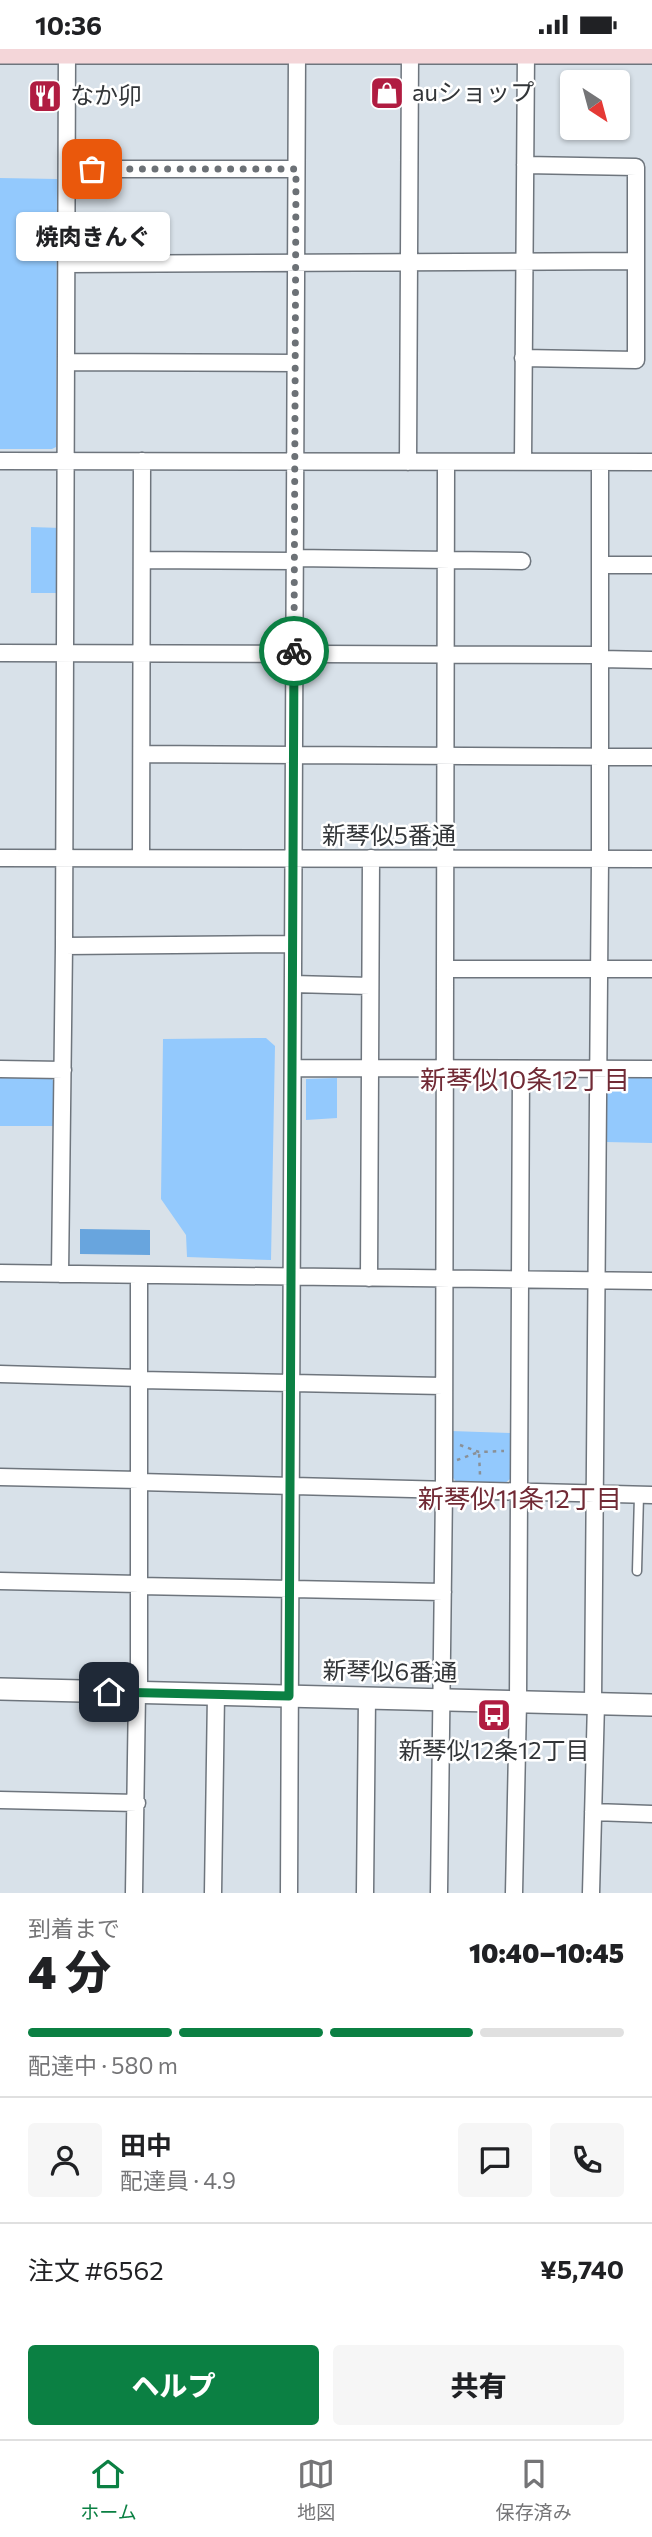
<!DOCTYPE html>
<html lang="ja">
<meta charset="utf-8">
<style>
body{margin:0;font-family:Commissioner,"Noto Sans JP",sans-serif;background:#f6f6f6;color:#202124;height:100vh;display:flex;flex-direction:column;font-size:26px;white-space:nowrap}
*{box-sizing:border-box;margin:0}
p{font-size:23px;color:#757577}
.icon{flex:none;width:38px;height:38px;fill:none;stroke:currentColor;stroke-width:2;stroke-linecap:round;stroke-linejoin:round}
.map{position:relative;height:1844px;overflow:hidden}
.side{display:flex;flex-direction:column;background:#fff;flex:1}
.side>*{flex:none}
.needle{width:46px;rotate:144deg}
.buttons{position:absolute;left:560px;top:21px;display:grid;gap:14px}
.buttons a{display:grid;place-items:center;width:70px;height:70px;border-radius:7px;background:#fff;box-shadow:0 2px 5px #0004;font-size:35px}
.pin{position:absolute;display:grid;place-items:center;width:60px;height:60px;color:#fff;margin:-30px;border-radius:14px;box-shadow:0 4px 10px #0006}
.courier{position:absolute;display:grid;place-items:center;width:70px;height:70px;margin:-35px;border:5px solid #0b8043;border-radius:50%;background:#fff;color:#222;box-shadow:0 2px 9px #0007}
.bubble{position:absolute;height:49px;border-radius:7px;background:#fff;box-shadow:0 2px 5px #0004;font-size:23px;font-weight:800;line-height:49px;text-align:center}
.head em{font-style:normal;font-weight:800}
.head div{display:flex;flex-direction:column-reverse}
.head{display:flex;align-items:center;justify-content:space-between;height:119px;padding:0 28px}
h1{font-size:46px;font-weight:800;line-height:52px}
.bar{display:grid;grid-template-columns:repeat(4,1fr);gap:10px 7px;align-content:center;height:84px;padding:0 28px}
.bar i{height:9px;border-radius:5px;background:#e0e0e0}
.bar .active{background:#0b8043}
.bar p{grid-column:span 4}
.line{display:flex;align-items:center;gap:18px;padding:0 28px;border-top:2px solid #e0e0e0}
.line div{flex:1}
.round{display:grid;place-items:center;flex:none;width:74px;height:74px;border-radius:7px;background:#f6f6f6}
.action{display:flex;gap:14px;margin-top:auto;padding:14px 28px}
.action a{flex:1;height:80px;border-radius:7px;background:#0b8043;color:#fff;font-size:28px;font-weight:800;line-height:80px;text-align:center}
.action a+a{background:#f6f6f6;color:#202124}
.status{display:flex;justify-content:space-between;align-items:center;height:49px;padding:0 35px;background:#fff;direction:ltr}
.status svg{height:19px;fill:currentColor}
.tabs{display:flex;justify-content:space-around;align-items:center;height:98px;border-top:2px solid #e0e0e0;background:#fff;font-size:19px;color:#757577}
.tabs a{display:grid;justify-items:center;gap:4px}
.tabs .active{color:#0b8043}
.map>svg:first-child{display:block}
.green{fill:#93c9fd}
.water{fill:#68a5de}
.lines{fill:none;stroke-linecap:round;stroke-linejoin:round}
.service-casing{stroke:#6e757d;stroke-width:11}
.minor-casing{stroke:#6e757d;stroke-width:19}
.tertiary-casing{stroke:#6e757d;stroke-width:24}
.secondary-casing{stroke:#6e757d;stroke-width:26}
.path{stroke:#8a9096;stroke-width:2.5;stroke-dasharray:3.5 5;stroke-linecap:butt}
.service{stroke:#fff;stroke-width:8}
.minor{stroke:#fff;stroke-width:16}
.tertiary{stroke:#fff;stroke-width:21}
.secondary{stroke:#f4d6d9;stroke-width:23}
.done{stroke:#6c7176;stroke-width:7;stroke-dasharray:0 12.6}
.route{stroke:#0b8043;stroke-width:9}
.labels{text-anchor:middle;stroke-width:5;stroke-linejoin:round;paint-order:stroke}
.poi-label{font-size:24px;fill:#323538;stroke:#fff;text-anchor:start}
.street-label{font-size:24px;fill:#323538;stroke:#fff}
.neighbourhood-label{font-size:26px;fill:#712a35;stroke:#fff}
</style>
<div class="status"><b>10:36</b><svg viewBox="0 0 49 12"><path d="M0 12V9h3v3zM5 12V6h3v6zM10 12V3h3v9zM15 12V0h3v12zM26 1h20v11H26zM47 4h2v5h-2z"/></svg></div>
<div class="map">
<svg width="652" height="1844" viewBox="0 0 652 1844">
<rect width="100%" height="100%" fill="#d8e1e9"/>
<path class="green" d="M0,129L57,130L56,398L52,400H0Z
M31,478L61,479V544H31Z
M266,989L275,997L271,1211L187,1208L186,1186L161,1150L163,990Z
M49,1026L54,1033V1077H0V1029Z
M337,1029V1069L306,1071V1030Z
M610,1029H652V1094L606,1093L605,1033Z
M451,1382L510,1384V1430L504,1435L457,1434L451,1426Z"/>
<path class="water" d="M80,1180L150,1181V1206L80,1205Z"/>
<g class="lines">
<g class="service-casing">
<path id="service" d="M637,1522L639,1446"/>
</g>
<g class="minor-casing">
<path id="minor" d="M67,120H296
M67,215L635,212
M523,309L636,311V118L525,116
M66,313L295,314
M0,412L652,413
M408,413L410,3
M523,413L526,3
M294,509L522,512
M142,511L294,512
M600,516H652
M0,604L600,606
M600,610L652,611
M142,705L652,708
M0,809L652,810
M141,809L142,412
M64,897L293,895
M446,920H652
M293,935L370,937
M293,1019L652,1020
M0,1020L63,1021
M0,1224L652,1232
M60,1225L64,897L67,0
M139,1226V1643
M369,1229L371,809
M0,1325L140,1329
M140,1331L443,1337
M0,1428L139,1431
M139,1433L652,1446
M0,1532L139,1535
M139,1537L443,1543
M593,1654L600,810V413
M0,1751L137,1754
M593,1763L652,1765
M134,1844L137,1643
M213,1844L216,1645
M289,1844L297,3
M365,1844L367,1649
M439,1844L444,1441L446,413
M514,1844L518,1653L521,1021
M591,1844L596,1654"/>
</g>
<g class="tertiary-casing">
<path id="tertiary" d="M0,1640L652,1656"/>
</g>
<g class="secondary-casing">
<path id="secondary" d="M0,3H652"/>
</g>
<path class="path" d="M460,1396L479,1403L504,1402
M457,1411L479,1403L480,1426"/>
<use href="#service" class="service"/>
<use href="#minor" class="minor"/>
<use href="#tertiary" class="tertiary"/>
<use href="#secondary" class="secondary"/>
</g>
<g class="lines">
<path class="done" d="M92,120H296L294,602"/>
<path class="route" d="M109,1643L289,1647L294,602"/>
</g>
<defs>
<g id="shop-square" transform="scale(1.75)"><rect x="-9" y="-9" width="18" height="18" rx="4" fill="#b01c41" stroke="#fff"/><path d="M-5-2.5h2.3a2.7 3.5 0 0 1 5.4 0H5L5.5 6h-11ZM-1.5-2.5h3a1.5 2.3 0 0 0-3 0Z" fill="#fff"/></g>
<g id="restaurant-square" transform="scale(1.75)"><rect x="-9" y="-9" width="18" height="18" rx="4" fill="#b01c41" stroke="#fff"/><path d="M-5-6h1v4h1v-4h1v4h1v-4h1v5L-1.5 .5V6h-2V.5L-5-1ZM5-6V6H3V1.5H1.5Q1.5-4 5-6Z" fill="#fff"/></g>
<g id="bus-square" transform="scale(1.75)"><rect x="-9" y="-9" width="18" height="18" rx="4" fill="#b01c41" stroke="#fff"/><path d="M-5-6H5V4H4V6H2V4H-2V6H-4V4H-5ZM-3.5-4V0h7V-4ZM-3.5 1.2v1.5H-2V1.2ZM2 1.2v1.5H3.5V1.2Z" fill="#fff"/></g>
</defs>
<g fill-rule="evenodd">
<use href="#shop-square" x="387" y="44"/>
<use href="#restaurant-square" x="45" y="47"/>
<use href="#bus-square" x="494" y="1666"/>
</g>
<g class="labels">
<g class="poi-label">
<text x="412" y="52">auショップ</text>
<text x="70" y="55">なか卯</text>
<text x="494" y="1710" text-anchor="middle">新琴似12条12丁目</text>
</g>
<g class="street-label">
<text x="389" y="795">新琴似5番通</text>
<text transform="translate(390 1623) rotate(1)" y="8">新琴似6番通</text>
</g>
<g class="neighbourhood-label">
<text x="525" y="1040">新琴似10条12丁目</text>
<text x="520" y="1459">新琴似11条12丁目</text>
</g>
</g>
</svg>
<div class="buttons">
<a><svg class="needle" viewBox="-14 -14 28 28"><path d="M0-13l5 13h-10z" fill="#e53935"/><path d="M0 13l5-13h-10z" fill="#757577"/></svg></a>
</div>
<div class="pin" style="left:92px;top:120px;background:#ea580c"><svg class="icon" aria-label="bag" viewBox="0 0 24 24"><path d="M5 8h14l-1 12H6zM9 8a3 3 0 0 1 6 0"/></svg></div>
<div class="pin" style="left:109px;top:1643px;background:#1f2937"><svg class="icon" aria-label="home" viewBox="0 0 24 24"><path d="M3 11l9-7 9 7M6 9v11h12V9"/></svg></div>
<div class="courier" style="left:294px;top:602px"><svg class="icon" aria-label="bike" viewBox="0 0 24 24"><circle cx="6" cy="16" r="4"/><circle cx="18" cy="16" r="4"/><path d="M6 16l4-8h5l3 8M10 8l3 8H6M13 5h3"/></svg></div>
<div class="bubble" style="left:16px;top:163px;width:154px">焼肉きんぐ</div>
</div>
<section class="side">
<div class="head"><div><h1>4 分</h1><p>到着まで</p></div><em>10:40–10:45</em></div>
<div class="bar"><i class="active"></i><i class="active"></i><i class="active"></i><i></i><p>配達中 · 580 m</p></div>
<div class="line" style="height:126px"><a class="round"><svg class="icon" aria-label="person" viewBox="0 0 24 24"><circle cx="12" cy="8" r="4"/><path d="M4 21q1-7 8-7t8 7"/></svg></a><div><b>田中</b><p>配達員 · 4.9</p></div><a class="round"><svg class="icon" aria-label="chat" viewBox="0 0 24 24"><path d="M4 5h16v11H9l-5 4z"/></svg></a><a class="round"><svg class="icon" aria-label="phone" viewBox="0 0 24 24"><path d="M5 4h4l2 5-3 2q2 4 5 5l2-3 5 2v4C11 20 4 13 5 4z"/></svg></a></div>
<div class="line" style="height:91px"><div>注文 #6562</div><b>¥5,740</b></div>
<div class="action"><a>ヘルプ</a><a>共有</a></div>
</section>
<nav class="tabs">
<a class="active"><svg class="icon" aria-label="home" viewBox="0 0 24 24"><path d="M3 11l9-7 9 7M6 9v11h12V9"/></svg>ホーム</a>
<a><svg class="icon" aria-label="map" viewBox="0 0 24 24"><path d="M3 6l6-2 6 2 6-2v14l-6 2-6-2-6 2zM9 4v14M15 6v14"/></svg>地図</a>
<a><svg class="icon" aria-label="saved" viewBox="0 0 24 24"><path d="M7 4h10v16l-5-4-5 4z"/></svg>保存済み</a>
</nav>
